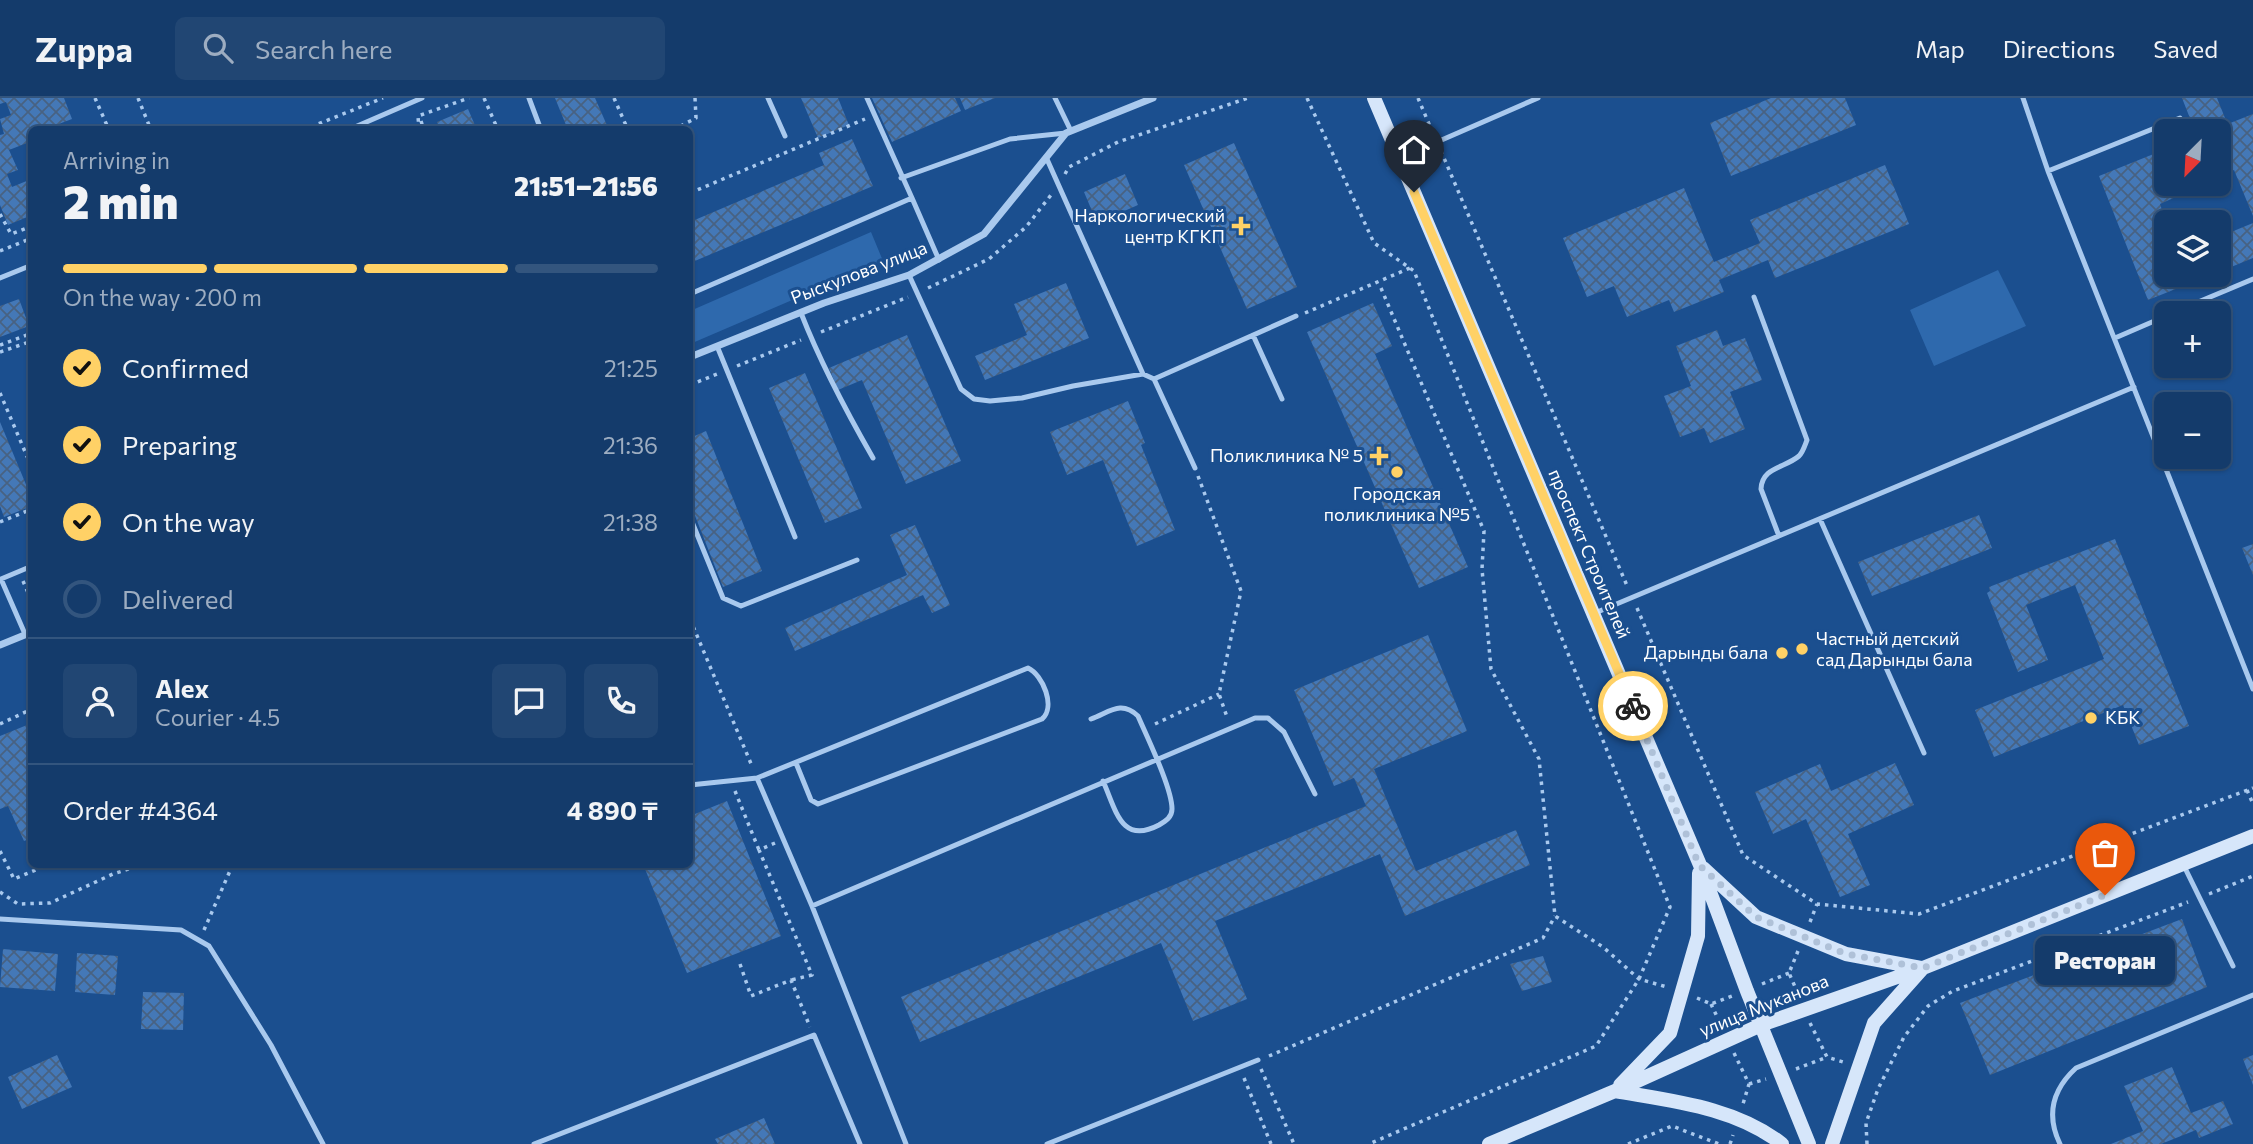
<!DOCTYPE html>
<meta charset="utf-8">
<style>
body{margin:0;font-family:Commissioner,sans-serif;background:#214673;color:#f1f3f6;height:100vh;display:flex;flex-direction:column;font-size:26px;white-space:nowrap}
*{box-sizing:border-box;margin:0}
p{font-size:23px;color:#9dadc1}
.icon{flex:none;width:38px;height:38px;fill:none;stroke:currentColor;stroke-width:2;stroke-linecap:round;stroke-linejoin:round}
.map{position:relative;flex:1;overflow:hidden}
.details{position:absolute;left:28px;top:28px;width:665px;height:742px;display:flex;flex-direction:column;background:#143b6b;border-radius:10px;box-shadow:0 2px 5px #0004,0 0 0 2px #33557e}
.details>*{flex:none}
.needle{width:46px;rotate:204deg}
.buttons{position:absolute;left:2154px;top:21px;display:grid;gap:14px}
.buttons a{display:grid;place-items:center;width:77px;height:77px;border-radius:10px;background:#143b6b;box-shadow:0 2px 5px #0004,0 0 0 2px #33557e;font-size:35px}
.pin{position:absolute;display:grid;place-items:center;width:60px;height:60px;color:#fff;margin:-72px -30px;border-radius:50% 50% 50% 0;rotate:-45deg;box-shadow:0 0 7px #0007}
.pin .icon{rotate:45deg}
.courier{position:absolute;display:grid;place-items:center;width:70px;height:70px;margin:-35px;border:5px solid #ffd166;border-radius:50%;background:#fff;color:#222;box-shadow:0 2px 9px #0007}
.bubble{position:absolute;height:49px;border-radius:10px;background:#143b6b;box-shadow:0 2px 5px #0004,0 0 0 2px #33557e;font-size:23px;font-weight:800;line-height:49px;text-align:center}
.headline em{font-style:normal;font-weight:800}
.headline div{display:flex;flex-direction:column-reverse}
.headline{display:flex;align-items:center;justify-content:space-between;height:119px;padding:0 35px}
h1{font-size:46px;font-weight:800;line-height:52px}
.bar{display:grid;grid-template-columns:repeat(4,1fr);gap:10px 7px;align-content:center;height:84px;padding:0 35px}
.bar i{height:9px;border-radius:5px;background:#33557e}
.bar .on{background:#ffd166}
.bar p{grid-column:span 4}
.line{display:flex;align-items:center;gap:18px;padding:0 35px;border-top:2px solid #33557e}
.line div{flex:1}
.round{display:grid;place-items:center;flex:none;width:74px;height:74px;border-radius:10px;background:#214673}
ol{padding:0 35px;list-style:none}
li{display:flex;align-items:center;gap:21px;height:77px}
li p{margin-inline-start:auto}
li .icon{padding:7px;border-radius:50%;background:#ffd166;color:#111;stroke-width:4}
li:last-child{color:#9dadc1}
li i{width:38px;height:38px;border:4px solid #33557e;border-radius:50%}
header{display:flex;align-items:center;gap:42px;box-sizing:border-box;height:98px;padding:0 35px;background:#143b6b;border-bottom:2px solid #33557e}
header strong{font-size:33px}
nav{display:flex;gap:38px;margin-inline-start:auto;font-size:24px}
.search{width:490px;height:63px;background:#214673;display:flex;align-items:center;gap:18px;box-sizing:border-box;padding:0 24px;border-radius:10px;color:#9dadc1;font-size:26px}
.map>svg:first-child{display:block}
.green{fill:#2e69ad}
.building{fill:url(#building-cross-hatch)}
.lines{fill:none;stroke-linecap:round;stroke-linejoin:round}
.path{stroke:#a9c9ee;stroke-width:3.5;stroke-dasharray:3.5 5;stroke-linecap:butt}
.lane{stroke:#a9c9ee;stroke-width:5}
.street{stroke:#a9c9ee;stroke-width:7}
.secondary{stroke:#d6e6fa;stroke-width:14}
.done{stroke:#afc1d8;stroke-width:7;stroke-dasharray:0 12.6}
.route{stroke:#ffd166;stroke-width:9}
.poi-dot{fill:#ffd166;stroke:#1b4f8f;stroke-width:2.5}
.labels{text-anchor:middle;stroke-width:6;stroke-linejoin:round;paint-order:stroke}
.poi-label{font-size:18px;fill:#fff;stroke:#1b4f8f;text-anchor:end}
.street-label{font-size:18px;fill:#fff;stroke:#1b4f8f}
</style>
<header>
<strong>Zuppa</strong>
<div class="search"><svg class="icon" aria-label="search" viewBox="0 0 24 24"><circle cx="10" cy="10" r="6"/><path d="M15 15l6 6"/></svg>Search here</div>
<nav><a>Map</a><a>Directions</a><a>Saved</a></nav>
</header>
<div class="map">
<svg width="2253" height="1046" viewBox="0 0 2253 1046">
<defs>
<pattern id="building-cross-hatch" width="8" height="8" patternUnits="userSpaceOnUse" patternTransform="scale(1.75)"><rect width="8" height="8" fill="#4478b7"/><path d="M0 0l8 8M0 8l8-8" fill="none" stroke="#486282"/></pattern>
</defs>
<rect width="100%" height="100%" fill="#1b4f8f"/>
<path class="green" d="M871,134L883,163L690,246V213Z
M1998,172L2026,228L1934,268L1910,212Z"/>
<path class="building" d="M0,0H64L72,21L56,27L57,32H32V43L9,52L18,72L7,76L12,89L29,82L32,88V117L8,127L0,107V37L4,36L0,21L11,17L6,4L0,6Z
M555,0H595L609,32H568Z
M801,0H838L849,27L818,40Z
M872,0H955L961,13L892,44Z
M960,0H995L965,12Z
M1771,0H1845L1856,27L1731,78L1710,25Z
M2182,0H2217L2227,25L2205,33H2195Z
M468,11L477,32H440L437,24Z
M2253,16V118L2234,72L2219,79V33H2210Z
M852,41L873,88L690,165V124L824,67L819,55Z
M1234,45L1297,189L1247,211L1184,67Z
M2166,51V86H2205L2160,106L2166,124V177H2211L2148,202L2099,78Z
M1885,67L1909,126L1775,180L1768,162L1719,182L1724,194L1674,214L1669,202L1627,219L1614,188L1587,199L1563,140L1684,90L1714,164L1760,145L1750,122Z
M1125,76L1138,107L1097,125L1084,94Z
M2253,125V160L2219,174V139Z
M1066,185L1089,240L985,282L975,258L1027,237L1014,206Z
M19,201L29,228L0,239V208Z
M1373,205L1392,248L1375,256L1468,469L1419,490L1307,234Z
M1717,232L1723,248L1745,240L1762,282L1730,294L1745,331L1710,345L1704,330L1680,339L1664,298L1691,288L1676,248Z
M907,237L961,363L906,386L862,282L838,292L829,270Z
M805,275L862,410L825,425L769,290Z
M1128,303L1145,345L1141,347L1175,432L1137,448L1103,362L1067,377L1050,334Z
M0,324L32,401V408L4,419L0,408Z
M706,333L762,473L723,489L690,405V340Z
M1979,417L1992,450L1872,498L1858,464Z
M915,427L950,507L932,515L923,497L795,553L785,530L907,477L890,437Z
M2115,441L2189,628L2139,647L2123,607L1994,659L1975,612L2104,561L2075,487L2026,507L2048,562L2018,574L1987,495L1990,493L1989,489Z
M2253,446V477L2242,450Z
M1428,537L1467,633L1374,671L1416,773L1516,732L1530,767L1405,818L1380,756L1215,823L1247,901L1193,923L1161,845L920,944L901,899L1366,708L1354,680L1334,688L1294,592Z
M32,625V740L24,743L8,708L0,711V638Z
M1895,665L1914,707L1848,736L1870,787L1840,799L1806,721L1773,736L1755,694L1820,666L1831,693Z
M727,703L781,838L687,875L643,766H690V718Z
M2182,821L2207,889L1990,977L1960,905Z
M3,851L58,856L55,893L0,889Z
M77,855L118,858L115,897L75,894Z
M1543,858L1552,884L1522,893L1510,866Z
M143,894L184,895L183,932L141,931Z
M57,957L72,989L22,1011L8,979Z
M2253,957V987L2243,961Z
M2172,969L2191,1015L2223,1003L2233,1026L2199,1040L2196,1032L2161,1046H2111L2143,1033L2124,988Z
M764,1020L775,1046H718L715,1041Z"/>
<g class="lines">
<path class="path" d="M95,0L109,32
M138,0L151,32
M484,0L498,32
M614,0L628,32
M1307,0L1374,145L1414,173L1670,809L1639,881L1596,948L1369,1046
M1418,0L1432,33
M421,23L424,32
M303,32L383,0
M419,32L418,18L469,0
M673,32L696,20L695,0
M1441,53L1628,490
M1065,76L1069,69L1118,44L1248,0
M690,95L865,21
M0,116L11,136L32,128
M0,153L32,140
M928,190L989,161L1026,129L1051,97
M1381,190L1484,433L1482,471L1491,571L1539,661L1555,818L1603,849L1639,881L1667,889
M1305,215L1410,170
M821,234L908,199
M0,247L32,235
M0,254L32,243
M737,268L801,242
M690,287L717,276
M0,295L32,370
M1198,378L1241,493L1219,596L1227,619
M0,424L32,411
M23,483L32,504
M1637,510L1743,757L1817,806L1919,816L2253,690
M690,521L752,668
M0,626L32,611
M1155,626L1219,596
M2247,692L2253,706
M735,693L759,752
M775,745L759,752L812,877L791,882
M0,753L14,781L50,766
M0,794L18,806L50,805L113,776L144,766
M2209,796L2253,778
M1810,824L1817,806
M204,832L233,766
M1798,853L1789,875L1799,898
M740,866L751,898L791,882L810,929
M1762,886L1789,875
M1697,900L1711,906L1732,898
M1711,906L1722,929
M1810,925L1827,959L1843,964
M1734,955L1749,986L1743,1006
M1269,958L1543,840L1555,818
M1261,971L1294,1046
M1796,971L1827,959
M1244,980L1271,1046
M1749,986L1766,981
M1628,1046L1672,1028L1719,1046
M1730,1046L1733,1037
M1867,1046L1866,1025L1878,991L1904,939L1928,908L1953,893L2188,804"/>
<path class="lane" d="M529,0L541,32
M768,0L785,38
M867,0L912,100
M1055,0L1071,33
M2023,0L2048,73L2253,591
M348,32L422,0
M1046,59L1143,276
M1404,70L1437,44L1538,0
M2048,73L2180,20
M901,80L1010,41L1066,35
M909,177L961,291L974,301L990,303L1022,300L1073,288L1143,276L1154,281L1296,218
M0,180L32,167
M690,196L912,100L939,162
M1754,199L1807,342C1805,347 1803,354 1799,358C1785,370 1762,369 1761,391L1779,438
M801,215C821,266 846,313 873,360
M2172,215L2253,181
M1253,237L1282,301
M2115,240L2166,218
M717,248L795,439
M1154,281L1195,370
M690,419L723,500L741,508L857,462
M1820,421L1924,655
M1595,515L2134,289
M25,536L1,481L32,468
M1091,621C1110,614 1121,602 1138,618C1147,639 1172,690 1172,711C1172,719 1166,723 1159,727C1121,747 1116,712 1103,683
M757,680L1028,570C1043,577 1056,609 1042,621L818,706L811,702L796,665
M690,687L757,680L812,808L906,1046
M2184,768L2233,868
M812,808L1255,620H1268L1284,634L1315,696
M0,821L181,832L209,848L271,947L323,1046
M534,1046L814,937L860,1046
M1047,1046L1258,962
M2060,1046C2046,1017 2052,992 2076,970L2253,897"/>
<path class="street" d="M690,259L824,205L909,177L984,136L1066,35L1153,0
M0,547L32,534"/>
<path class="secondary" d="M1374,0L1700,767L1747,893L1809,1046
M1703,770L1756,819L1846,856L1921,870
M1620,987L1670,935L1698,838L1699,775
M1615,993C1672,1003 1735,1009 1782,1046
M1489,1046L1615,993L1761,927L1923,870L2253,738
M1832,1046L1874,925L1922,871"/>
</g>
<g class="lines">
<path class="done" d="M1633,608L1699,767L1756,819L1846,856L1923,870L2105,797"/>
<path class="route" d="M1414,94L1633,608"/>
</g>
<g class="poi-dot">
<path d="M1237.5 117.5h7v7h7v7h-7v7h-7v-7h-7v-7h7z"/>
<path d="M1375.5 347.5h7v7h7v7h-7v7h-7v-7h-7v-7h7z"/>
<circle cx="1397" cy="374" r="7"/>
<circle cx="1802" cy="551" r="7"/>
<circle cx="1782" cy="555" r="7"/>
<circle cx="2091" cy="620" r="7"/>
</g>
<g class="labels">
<g class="poi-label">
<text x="1225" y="124">Наркологический<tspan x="1225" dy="21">центр КГКП</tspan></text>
<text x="1363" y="364">Поликлиника № 5</text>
<text x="1397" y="402" text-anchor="middle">Городская<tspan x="1397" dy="21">поликлиника №5</tspan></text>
<text x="1816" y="547" text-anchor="start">Частный детский<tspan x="1816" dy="21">сад Дарынды бала</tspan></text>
<text x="1768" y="561">Дарынды бала</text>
<text x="2105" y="626" text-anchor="start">КБК</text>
</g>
<g class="street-label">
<text transform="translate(859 175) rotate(-21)" y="6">Рыскулова улица</text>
<text transform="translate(1589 456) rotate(67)" y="6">проспект Строителей</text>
<text transform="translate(1764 908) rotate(-22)" y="6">улица Муканова</text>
</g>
</g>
</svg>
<div class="buttons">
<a><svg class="needle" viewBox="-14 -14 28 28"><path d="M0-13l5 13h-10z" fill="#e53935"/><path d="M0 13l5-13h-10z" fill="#9dadc1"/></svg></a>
<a><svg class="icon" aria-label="layers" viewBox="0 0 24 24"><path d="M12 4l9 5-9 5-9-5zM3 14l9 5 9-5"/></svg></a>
<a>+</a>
<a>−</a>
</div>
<div class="pin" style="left:2105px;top:797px;background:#ea580c"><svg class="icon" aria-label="bag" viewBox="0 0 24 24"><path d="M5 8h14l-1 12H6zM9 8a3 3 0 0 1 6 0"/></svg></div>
<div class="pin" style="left:1414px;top:94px;background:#1f2937"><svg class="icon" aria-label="home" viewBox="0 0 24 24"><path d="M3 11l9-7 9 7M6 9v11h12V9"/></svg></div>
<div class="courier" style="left:1633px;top:608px"><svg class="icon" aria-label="bike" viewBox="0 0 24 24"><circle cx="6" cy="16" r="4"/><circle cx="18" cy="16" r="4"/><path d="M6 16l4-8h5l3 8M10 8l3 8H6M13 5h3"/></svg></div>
<div class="bubble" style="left:2035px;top:838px;width:140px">Ресторан</div>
<section class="details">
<div class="headline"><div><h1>2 min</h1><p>Arriving in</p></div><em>21:51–21:56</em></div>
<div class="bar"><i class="on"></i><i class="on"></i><i class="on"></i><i></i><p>On the way · 200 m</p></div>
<ol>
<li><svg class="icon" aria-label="check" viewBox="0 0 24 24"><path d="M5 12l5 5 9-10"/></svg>Confirmed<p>21:25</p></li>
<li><svg class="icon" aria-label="check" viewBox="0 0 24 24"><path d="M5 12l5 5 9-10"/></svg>Preparing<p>21:36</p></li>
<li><svg class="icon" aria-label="check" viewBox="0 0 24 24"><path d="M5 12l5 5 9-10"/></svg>On the way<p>21:38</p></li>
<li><i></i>Delivered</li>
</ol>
<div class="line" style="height:126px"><a class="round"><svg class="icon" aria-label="person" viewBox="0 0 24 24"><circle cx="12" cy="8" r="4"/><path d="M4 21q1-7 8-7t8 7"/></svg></a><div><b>Alex</b><p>Courier · 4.5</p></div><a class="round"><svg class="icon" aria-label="chat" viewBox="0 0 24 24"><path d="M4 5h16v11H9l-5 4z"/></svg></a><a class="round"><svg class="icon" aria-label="phone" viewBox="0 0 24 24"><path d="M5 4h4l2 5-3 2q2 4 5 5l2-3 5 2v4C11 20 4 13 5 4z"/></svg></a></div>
<div class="line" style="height:91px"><div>Order #4364</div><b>4 890 ₸</b></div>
</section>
</div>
